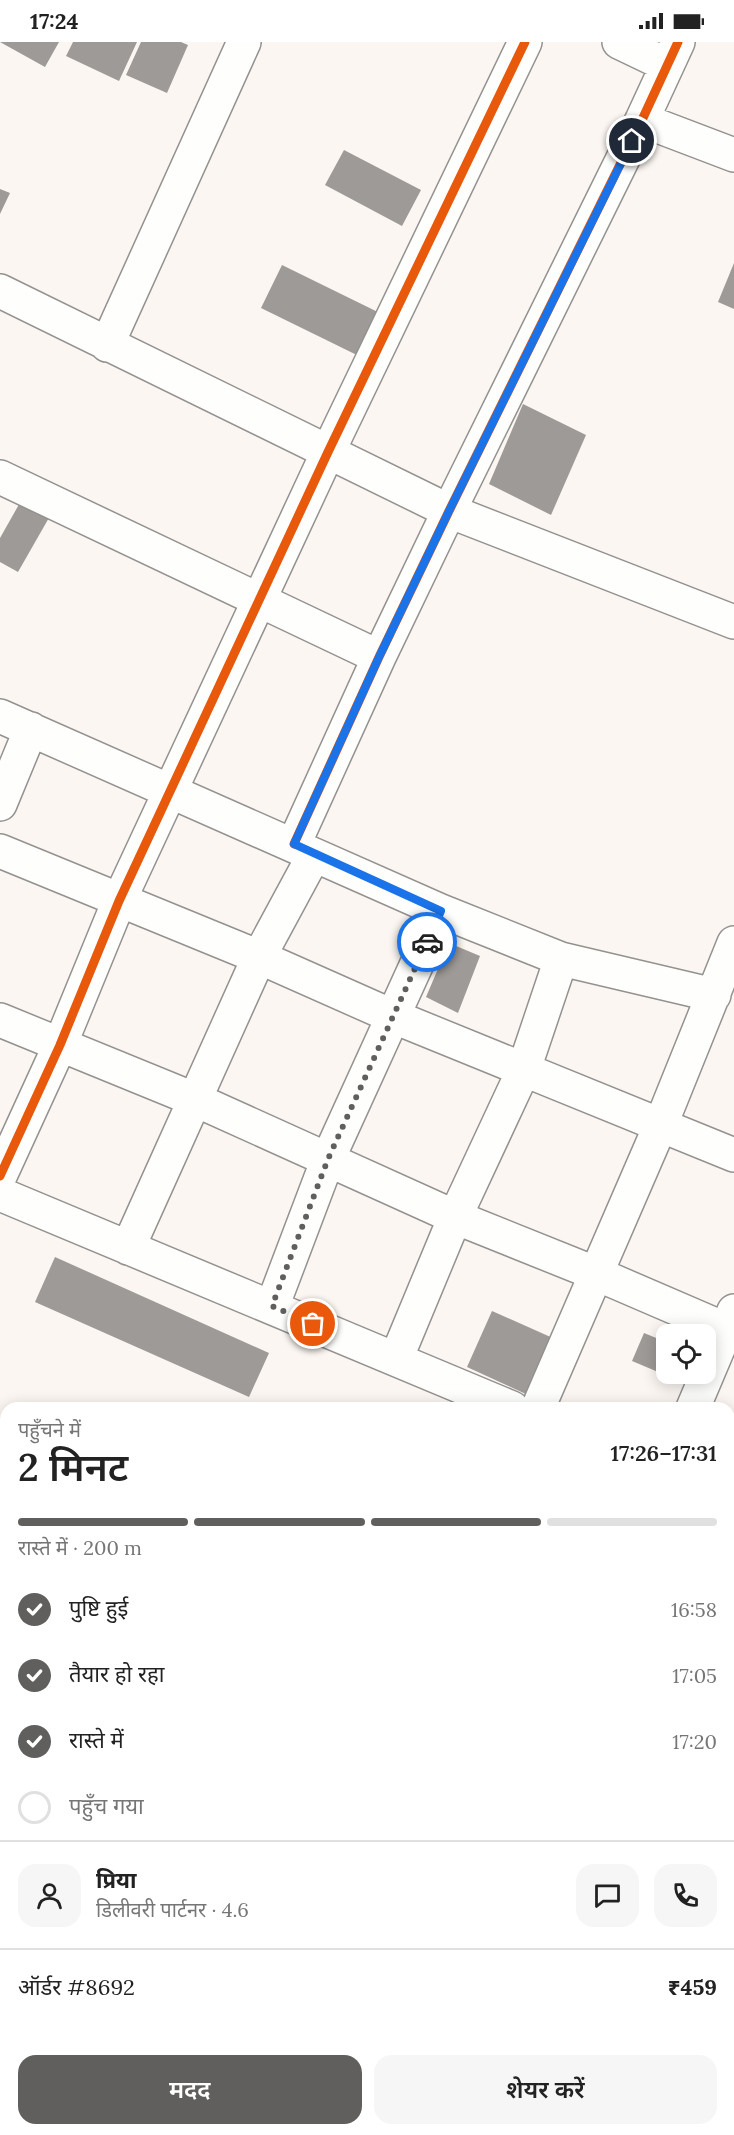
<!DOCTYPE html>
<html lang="hi">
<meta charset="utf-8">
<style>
body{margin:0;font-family:Lora,"Noto Sans Devanagari",serif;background:#f6f6f6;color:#222;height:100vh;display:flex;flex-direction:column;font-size:22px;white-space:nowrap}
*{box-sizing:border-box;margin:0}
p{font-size:20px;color:#767676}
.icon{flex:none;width:33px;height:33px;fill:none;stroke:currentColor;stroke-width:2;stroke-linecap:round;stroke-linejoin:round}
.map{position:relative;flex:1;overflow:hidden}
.details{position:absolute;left:0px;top:1360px;width:735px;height:734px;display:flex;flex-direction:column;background:#fff;border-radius:18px 18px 0 0;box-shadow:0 3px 15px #0003}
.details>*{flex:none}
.controls{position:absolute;left:656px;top:1282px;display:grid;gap:12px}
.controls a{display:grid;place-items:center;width:60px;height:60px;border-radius:12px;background:#fff;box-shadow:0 3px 15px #0003;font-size:30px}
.pin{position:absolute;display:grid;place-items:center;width:51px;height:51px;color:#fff;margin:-26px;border:3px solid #fff;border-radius:50%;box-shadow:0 2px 6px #0007}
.courier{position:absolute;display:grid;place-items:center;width:60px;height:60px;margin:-30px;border:4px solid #1a73e8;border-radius:50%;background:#fff;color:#222;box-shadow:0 2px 8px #0007}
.summary em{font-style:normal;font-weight:600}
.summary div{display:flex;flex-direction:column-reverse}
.summary{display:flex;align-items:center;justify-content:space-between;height:102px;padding:0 18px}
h1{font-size:39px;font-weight:600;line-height:45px}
.bar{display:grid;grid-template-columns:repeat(4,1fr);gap:9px 6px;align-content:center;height:72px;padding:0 18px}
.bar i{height:8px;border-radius:4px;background:#e0e0e0}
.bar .on{background:#605f5d}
.bar p{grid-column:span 4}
.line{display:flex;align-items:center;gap:15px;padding:0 18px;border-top:2px solid #e0e0e0}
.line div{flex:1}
.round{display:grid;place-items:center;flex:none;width:63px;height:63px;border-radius:18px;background:#f6f6f6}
ol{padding:0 18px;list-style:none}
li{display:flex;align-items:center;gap:18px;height:66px}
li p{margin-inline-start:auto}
li .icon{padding:6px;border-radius:50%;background:#605f5d;color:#fff;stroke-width:4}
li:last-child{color:#767676}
li i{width:33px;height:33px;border:3px solid #e0e0e0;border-radius:50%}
.cta{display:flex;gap:12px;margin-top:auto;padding:12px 18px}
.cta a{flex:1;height:69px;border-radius:18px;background:#605f5d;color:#fff;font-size:24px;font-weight:600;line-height:69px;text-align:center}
.cta a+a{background:#f6f6f6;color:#222}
.status{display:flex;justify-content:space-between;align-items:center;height:42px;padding:0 30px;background:#fff;direction:ltr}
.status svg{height:16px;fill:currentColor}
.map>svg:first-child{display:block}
.building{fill:#9e9a97}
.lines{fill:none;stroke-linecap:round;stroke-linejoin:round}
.minor-casing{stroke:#949290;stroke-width:36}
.minor{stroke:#fefefd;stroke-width:33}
.cycleway-casing{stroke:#fff;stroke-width:13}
.cycleway{stroke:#e8590c;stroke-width:9}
.done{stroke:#605f5d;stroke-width:6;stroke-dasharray:0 10.8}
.route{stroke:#1a73e8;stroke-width:8}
</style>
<div class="status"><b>17:24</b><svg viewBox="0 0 49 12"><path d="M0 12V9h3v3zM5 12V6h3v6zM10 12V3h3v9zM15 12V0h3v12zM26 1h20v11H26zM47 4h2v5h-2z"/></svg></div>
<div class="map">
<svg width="734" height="2093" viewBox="0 0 734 2093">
<rect width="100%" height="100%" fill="#fbf6f2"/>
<path class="building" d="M0,0H59L45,25Z
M73,0H137L119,39L66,14Z
M141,0H181L188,3L167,51L126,33Z
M344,108L421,148L402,184L325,143Z
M0,147L10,151L0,172Z
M734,221V267L718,260Z
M282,223L388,275L367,318L261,266Z
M523,362L586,393L551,473L489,442Z
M26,450L54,467L18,530L0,520V496Z
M449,901L480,914L458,971L426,955Z
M55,1215L269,1311L249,1355L35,1260Z
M492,1269L555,1297L530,1354L467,1325Z
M644,1291L666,1300V1332H694L689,1343L632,1319Z
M734,1489V1559L729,1557V1501Z
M729,1561L734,1563V1652L729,1650Z
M0,2046L6,2049V2088H64L62,2093H0Z"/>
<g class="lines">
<g class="minor-casing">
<path id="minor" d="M619,0L667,23
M642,78L734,113
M0,249L449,469L734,580
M107,303L244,0
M0,435L379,615
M0,674L441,869L561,917L714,953
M0,762L31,687
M294,802L379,615L449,469L642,78L678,0
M0,809L259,915L392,974L734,1113
M0,978L196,1058L455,1175L597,1232L734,1291
M0,1134L60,1003L119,859L328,410L525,0
M0,1152L512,1366
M128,1206L259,915L314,813
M272,1265L328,1117L441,869
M396,1317L455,1175L524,1027L561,917
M538,1366L661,1082L734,901
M693,1366L734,1269
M729,1466L734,1468
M0,1559L6,1562
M729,1671L734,1659
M0,1745L6,1748
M729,1872L734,1874
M0,1884L6,1870
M0,1912L6,1915
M729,2032L734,2020
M406,2088L418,2093
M66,2093L69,2088
M229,2093L231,2088
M542,2093L544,2088
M704,2093L706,2088"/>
</g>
<use href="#minor" class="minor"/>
<g class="cycleway-casing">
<path id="cycleway" d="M294,802L379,615L449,469L642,78L678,0
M0,1134L60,1003L119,859L328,410L525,0"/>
</g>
<use href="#cycleway" class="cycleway"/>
</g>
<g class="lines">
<path class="done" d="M313,1282L272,1264L328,1117L427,900"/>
<path class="route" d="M427,900L441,869L294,802L379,615L449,469L632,99"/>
</g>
</svg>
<div class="controls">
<a><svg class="icon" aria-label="locate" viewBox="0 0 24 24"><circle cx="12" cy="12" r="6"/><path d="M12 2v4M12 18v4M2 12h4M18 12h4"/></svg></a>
</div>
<div class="pin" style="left:313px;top:1282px;background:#ea580c"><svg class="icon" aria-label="bag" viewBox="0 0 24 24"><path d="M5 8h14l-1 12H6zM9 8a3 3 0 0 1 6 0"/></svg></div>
<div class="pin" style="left:632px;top:99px;background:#1f2937"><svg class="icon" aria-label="home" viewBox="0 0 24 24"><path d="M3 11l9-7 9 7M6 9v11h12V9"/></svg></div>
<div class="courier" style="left:427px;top:900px"><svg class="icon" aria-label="car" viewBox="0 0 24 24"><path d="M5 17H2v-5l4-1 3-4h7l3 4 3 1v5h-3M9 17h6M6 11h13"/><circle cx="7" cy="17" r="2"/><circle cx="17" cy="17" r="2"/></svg></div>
<section class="details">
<div class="summary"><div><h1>2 मिनट</h1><p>पहुँचने में</p></div><em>17:26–17:31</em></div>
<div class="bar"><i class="on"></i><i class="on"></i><i class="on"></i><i></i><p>रास्ते में · 200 m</p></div>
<ol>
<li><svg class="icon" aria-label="check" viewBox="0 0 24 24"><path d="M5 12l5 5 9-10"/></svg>पुष्टि हुई<p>16:58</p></li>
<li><svg class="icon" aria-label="check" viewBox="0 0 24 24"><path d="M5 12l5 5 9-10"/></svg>तैयार हो रहा<p>17:05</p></li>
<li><svg class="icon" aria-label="check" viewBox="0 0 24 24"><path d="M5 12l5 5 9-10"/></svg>रास्ते में<p>17:20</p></li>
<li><i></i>पहुँच गया</li>
</ol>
<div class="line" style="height:108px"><a class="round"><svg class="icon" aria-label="person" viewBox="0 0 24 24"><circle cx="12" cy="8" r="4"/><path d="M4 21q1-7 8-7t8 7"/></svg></a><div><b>प्रिया</b><p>डिलीवरी पार्टनर · 4.6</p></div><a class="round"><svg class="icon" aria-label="chat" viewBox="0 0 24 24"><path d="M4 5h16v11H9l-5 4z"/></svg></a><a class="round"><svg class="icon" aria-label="phone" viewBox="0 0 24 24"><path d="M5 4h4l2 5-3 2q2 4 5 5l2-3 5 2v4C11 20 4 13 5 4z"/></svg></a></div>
<div class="line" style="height:78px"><div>ऑर्डर #8692</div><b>₹459</b></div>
<div class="cta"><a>मदद</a><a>शेयर करें</a></div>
</section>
</div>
